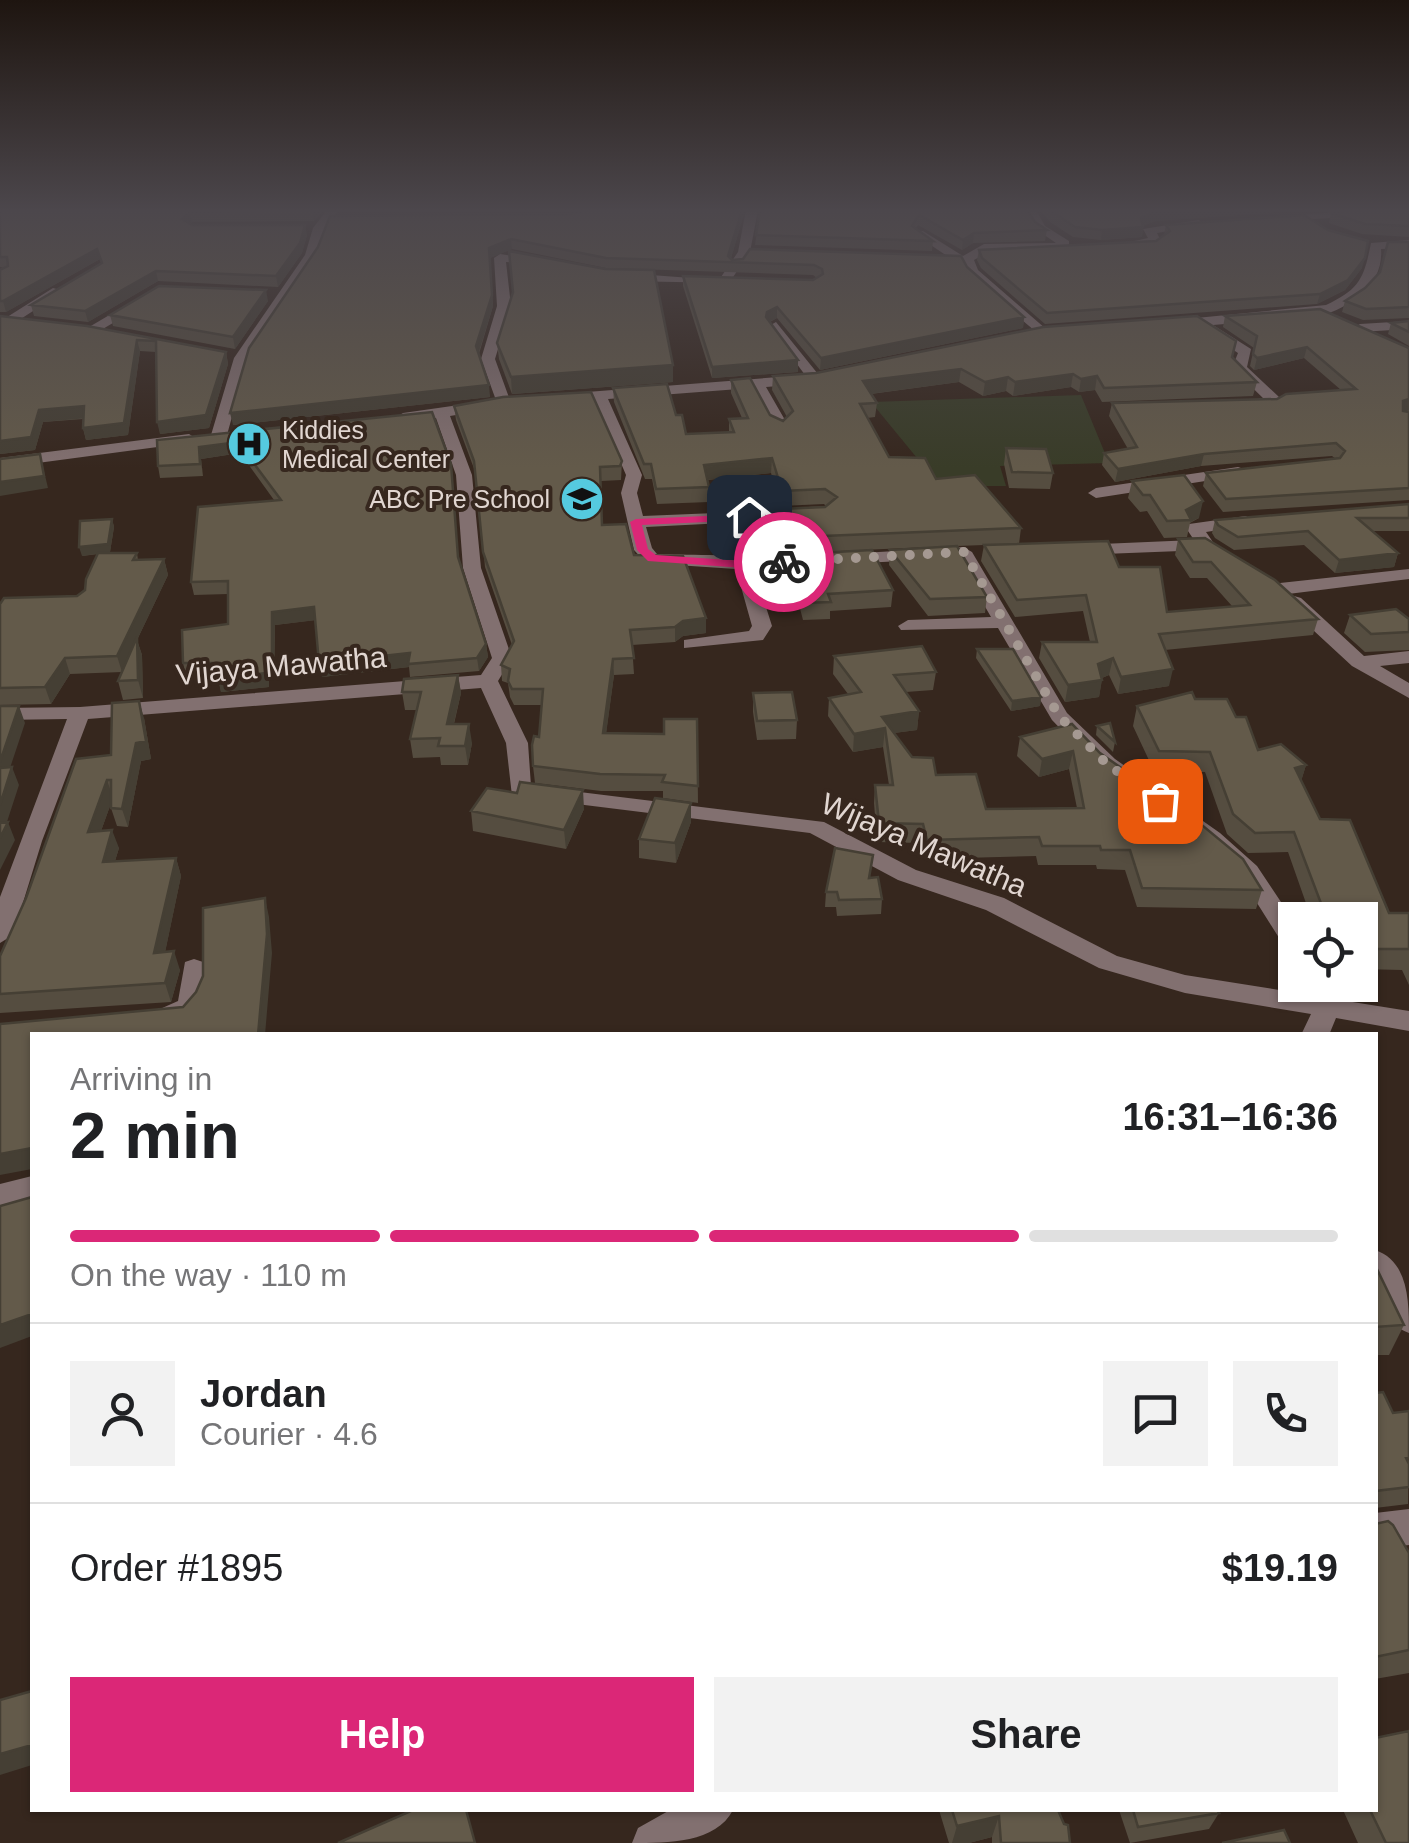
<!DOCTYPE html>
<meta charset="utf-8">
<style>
body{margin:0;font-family:Helvetica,sans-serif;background:#f2f2f2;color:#202124;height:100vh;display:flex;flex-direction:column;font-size:38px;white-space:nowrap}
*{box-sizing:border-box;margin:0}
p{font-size:32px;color:#757577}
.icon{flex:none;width:55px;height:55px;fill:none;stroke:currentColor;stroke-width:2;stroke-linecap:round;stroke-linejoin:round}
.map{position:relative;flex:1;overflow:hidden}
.drawer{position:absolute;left:30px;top:1032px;width:1348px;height:780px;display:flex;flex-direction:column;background:#fff;border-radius:0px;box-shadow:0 2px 8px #0004}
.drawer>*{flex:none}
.fabs{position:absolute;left:1278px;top:902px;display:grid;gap:20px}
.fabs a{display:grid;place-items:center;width:100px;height:100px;border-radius:0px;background:#fff;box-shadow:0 2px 8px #0004;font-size:50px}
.pin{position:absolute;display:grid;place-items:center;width:85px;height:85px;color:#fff;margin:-42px;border-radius:20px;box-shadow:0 5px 15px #0006}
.courier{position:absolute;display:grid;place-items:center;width:100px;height:100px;margin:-50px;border:8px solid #db2777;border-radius:50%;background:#fff;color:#222;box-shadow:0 2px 12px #0007}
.summary em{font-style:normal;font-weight:700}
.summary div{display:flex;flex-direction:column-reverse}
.summary{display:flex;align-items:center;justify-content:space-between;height:170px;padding:0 40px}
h1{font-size:65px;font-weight:700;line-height:75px}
.bar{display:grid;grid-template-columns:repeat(4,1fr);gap:15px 10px;align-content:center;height:120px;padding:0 40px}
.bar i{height:12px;border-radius:8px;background:#e0e0e0}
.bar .selected{background:#db2777}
.bar p{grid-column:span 4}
.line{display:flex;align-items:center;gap:25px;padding:0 40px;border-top:2px solid #e0e0e0}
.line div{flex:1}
.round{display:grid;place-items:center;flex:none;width:105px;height:105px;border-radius:0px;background:#f2f2f2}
.action{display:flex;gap:20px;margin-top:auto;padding:20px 40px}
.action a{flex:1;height:115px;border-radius:0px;background:#db2777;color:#fff;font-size:40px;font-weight:700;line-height:115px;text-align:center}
.action a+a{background:#f2f2f2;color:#202124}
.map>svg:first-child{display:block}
.green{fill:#393c28}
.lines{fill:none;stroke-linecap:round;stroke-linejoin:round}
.minor{fill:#827070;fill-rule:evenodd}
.wall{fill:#554d40}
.shaded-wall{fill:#453f34}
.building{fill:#635a4a;stroke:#453f34;stroke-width:2.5}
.route{fill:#db2777}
.done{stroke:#a59992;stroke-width:10;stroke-dasharray:0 18}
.labels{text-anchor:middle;stroke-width:8;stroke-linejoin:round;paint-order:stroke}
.far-poi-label{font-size:25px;fill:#e1d6d1;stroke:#36271e;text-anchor:start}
.street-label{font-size:30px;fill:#e1d6d1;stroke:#36271e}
</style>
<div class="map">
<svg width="1409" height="1843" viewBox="0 0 1409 1843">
<rect width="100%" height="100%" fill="#36271e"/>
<path class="green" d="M1081,395L1109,463L1000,466L1006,486H940L871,402Z"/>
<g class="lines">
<path class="minor" d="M327,210H339L325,228L317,255L248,358L227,435L213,438L211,435L234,358L305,255L313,228Z
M746,210H758L750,252L729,283L623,281L617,277L623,273L719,280L738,252Z
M1024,210H1036L1045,226L1069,241V247C1040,255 1000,243 974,260L978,270L1046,329L1048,332L1041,336L968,275L961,260H953L913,233L923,231L963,256L984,244L1056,243L1037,230Z
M1358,210L1349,217L1274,221L1268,218Z
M1199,220L1203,225L1157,233L1162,243L1127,248L1121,244L1148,238L1143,229Z
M1409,240V248L1381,249C1384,285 1351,307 1320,316L1213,325L1251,349L1247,367L1279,397V403L1242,408V402L1263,398L1232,368L1238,353L1204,331V326L1176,328L1169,324L1176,320L1326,305C1360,289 1364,278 1371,243Z
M500,254L546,261L540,265L506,262L511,306L495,359L511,403L504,407L497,403L481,359L497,306L494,258Z
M53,288L64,291L16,322L4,319Z
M140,297L147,301L145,304L96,333L84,330Z
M1409,321V329L1360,332L1353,328L1360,324Z
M776,322L822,379L815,383L766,387L789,427L786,430H776L752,388L608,399L642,475L637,493L643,516L766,511L775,516L766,521L646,527L652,548L657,554C679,555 796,555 804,561L795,566L754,569L772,626L763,640L684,648V640L749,631L752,626L736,569L646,563L634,550L621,493L626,475L594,400L561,402L554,398L561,394L805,375L769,326Z
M487,401L495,406L492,409L450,416L472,475L481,568L512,658L498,681L528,743L531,786L824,822L916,870L1004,898L1117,956L1185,975L1311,995L1305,985H1331L1340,1000L1409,1011V1031L1336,1018L1329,1035H1301L1311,1014L1185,993L1099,968L986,910L898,880L810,833L512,796L506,743L481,688L88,719L42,841L13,935L0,943V897L67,719L0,720V708L80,707L481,675L492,658L463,568L456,475L436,418L403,423L395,418L403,413Z
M189,434L197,439L195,442L0,468V458Z
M1238,467L1244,469V475L1096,498L1088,493L1096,488Z
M1246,516L1255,521L1252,525L1206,532L1215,545L1206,550L1078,555L1069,550L1078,545L1194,540L1186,528L1189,524Z
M963,547L972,552L1067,713L1115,759L1220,833L1257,866L1295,923V951L1286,949L1240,876L1204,843L1099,769L1052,720L998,628L901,630L898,626L908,620L991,617L957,558L845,564L836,559L845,554Z
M1409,569V579L1280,595L1271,589L1280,583Z
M1294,596L1301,598L1364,656L1409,651V663L1380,666L1409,683V698L1352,666L1287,606L1285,602Z
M194,959L203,962C218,992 196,1033 160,1023L156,1016L160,1009L178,1001L185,962Z
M32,1176V1200L0,1208V1184Z
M1375,1250C1409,1261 1409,1303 1409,1333C1376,1321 1375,1279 1375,1250Z
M1409,1509V1545L1375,1549V1513Z
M670,1810H733C716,1843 668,1843 632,1843L638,1828Z"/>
</g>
<path class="wall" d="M0,210H324L314,221L192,222L190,224L307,235L302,253L278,287L158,281L88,322L34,316L31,305L101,263L100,259L6,312H0V270L4,268L0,267Z
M342,210H463L342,211Z
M583,210H745L731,258L732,260L967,267L1024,317L1023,328L820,370L777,318L770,322L798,372L712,378L683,286V276L813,280L817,278L813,275L606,268L512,249L490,258L493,306L479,354L490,397L233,425L249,348L567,214L582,212Z
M760,210H1027L1035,222L1047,230L1045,241L973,243L962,250L918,225L916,228L933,241L932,251L755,245Z
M1041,210H1306L1155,221L1143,226L1142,237L1101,240L1073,237L1050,222Z
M1409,210V237L1362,234L1329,223L1331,213Z
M1166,225L1362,268L1345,290L1317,304L1045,324L981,268L977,260L979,250L1156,241L1164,235Z
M1409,242V318L1363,320L1342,312L1345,301L1365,288Z
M268,301L235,349L113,326L110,315Z
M0,316L226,352L228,364L209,428L160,434L156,352L140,351L128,435L86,440L83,428V419L43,422L35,450L0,454Z
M1225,316L1409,348V411H1404L1409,412V500L1223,512L1203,486L1206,473L1336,459L1332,456L1201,466L1115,482L1102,465L1104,453L1128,449L1109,416L1112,403L1277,399L1341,390L1304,358L1254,370L1250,366L1254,348L1223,327Z
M1409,321V346L1388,334L1391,323Z
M497,343L673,365V382L512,394L499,359Z
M1233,357L1257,382L1253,396L1102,402L1095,390L1079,392L1071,387L1013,396L1006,391L983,396L959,382L871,394L877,403L875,417L867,418L889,457L936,479L1021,528L1019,544L1119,567L1167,612L1232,606L1207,578H1190L1175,555L1178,539L1318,619L1313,635L1165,650L1169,686L1118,694L1109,675L1102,678L1099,697L1065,702L1039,658L1042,642H1090L1083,611L1015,617L981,561L984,545L957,546L987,597L985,613L928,616L889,565L890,550L929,547L751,555L742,552L735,526L736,511L826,506L824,504L781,506L771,473L708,480L709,487V502L657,504L652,479H645L614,402L613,388L676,415L686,434L729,432V419L742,418L731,393V380L770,415L783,421L787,417L772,390L773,376Z
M454,406L622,461L621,480L601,481L602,525L634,555L706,633L683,636L675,642L632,645L634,674L614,675L606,733L664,734L697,719L698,803L663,798V791H601L535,783L533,766L539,737L542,705H514L510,697L508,683L502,681L501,665L512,645L485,567L476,474L456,420Z
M432,412L459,559L486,644L488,657L479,671L410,677L409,667L322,677L315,620L275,625L274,679L269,680V687L221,692L218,676L186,677L183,663L228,624V594L194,595L191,582L274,500L240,453L201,459L203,476L160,478L158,466L157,440Z
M1006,448L1053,473L1050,489L1009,488L1004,464Z
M1132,481L1199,518L1190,523L1187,537L1164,538L1147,511L1140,512L1128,498Z
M1409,504V531H1372L1398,553L1394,567L1335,573L1304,545L1234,550L1215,538L1212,533L1215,520Z
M112,519L114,527L110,552L101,553H137L138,560L164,559L168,575L137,640L142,655L143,698L123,700L118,681L122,672L70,674L51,704L0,705V604L77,596L85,590L98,554L82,556Z
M760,556L893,590L891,607L830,611V619L803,620L796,593L767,595L760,572Z
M1350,615L1409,619V650L1365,652L1344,633Z
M977,649L1041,697L1040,706L1011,711L976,658Z
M834,656L936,672L933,690L906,692L919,711L917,730L894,733L912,757L986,809L1077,808L1069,769L1039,777L1017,756L1020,737L1072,724L1141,823L1190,822L1191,816L1262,890L1256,909L1137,907L1125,870L1097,869L1096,865H1038L1036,856L925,859L921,843L877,842L874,803L875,785H889L883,747L853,752L828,716L829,698L848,694L833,674Z
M458,675L461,693L454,724L472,743L468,765H441L440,757L413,758L410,739L417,710H405L402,692Z
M753,693L797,720L796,739L757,740L753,712Z
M1195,699L1236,717L1258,750L1306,765L1301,781L1320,819L1389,913H1409V985L1402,970L1360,969V920H1301L1306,906H1307L1288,852L1248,853L1227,834L1205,772L1154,771L1133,726L1137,706Z
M144,718L151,759L141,761L128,827L117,826L111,808V803L101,831L119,848L115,861L176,858L181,876L165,952L180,970L171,1002L0,1013V956L111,755Z
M1097,726L1115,742L1113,752L1096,735Z
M691,803V822L676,863L639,858V839Z
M584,809L566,849L473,831L471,811Z
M870,878L882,899L881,914L837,916L836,907H825L826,892Z
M1375,1265L1404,1325L1389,1355H1375Z
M1375,1393L1393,1413L1409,1411L1408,1504L1375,1508Z
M1375,1524L1409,1553V1673L1375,1679Z
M939,1810H1058L1070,1843H992V1837L969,1843H949Z
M1119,1810H1217L1219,1813L1209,1829L1130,1843Z
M1343,1810H1375L1409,1843H1358Z"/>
<path class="shaded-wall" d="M314,210H324L314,221L312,211Z
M742,210H745L730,262L728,256Z
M1173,210H1306L1155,221L1141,227H1143L1142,237L1101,240L1102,230L1157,211Z
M190,212L192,222L184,229L182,219Z
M305,225L307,235L302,253L278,287L276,276Z
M974,233L973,243L962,250L963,240Z
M511,239L512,249L490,258L493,306L477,358L476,346L489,248Z
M97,249L100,259L6,312L3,301Z
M1365,258L1362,268L1345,290L1317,304L1320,294Z
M156,271L158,281L88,322L85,311Z
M266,290L268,301L235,349L233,337Z
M777,307V318L767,323L766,328L767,312Z
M1024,317L1023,328L820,370L821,358Z
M137,340L140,351L128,435L86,440L83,428Z
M1307,347L1304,358L1254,370L1257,358Z
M226,352L228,364L209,428L160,434L157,422Z
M798,360V372L712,378V367Z
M673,365V382L512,394L511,377Z
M961,369L959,382L862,395L863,381Z
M1073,374L1071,387L1013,396L1015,382Z
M1097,376L1095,390L1079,392L1081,379Z
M1008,377L1006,391L983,396L985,382Z
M489,385L490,397L233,425L230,413Z
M1409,399V410L1399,413L1403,401Z
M84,406L87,418L43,422L35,450L0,454V441L39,410Z
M238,442L240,453L201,459L203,476L199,447Z
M40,454L48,488L0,496V482Z
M1204,454L1201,466L1115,482L1118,469Z
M772,458L771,473L704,480V465Z
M1203,501L1199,518L1190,522L1191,520L1186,510Z
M112,519L114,527L110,552L82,556L79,547Z
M1398,553L1394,567L1335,573L1339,560Z
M164,559L168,575L137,640L142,655L143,698L138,680L122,672L117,656Z
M314,607L317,620L275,625L274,679L269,680V687L221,692L218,679L266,666L272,612Z
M706,618V633L683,636L675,642V627L683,621Z
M486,644L488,657L479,671L477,658Z
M410,653L409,667L322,677L319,663Z
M65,658L70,674L51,704L45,687Z
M1113,658L1109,675L1094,681L1098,664Z
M613,659L614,675L604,750L603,733Z
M1173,669L1169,686L1118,694L1121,677Z
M458,675L461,693L449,743L447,724Z
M1102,680L1099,697L1065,702L1068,685Z
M1041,697L1040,706L1011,711L1012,701Z
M139,701L144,718L151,759L141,761L128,827L122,809Z
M19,706L25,723L4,786L0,774V762Z
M919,711L917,730L886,734L885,728L883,747L853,752L854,734L882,717Z
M469,724L472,743L468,765L465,746Z
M1073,751L1069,769L1039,777L1042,759Z
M1306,765L1300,785L1295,768Z
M12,767L19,785L5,828L8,822L15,840L0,870V805Z
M107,780L113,798L94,850L88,832Z
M583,790L584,809L566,849L564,830Z
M691,803V822L676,863L675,843Z
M112,830L119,848L109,880L103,862Z
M176,858L181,876L161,972L154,953Z
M265,898L269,917L272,953L265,1035H258Z
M174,951L180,970L171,1002L165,983Z
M32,1148V1169L0,1175V1154Z
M32,1314V1336L0,1348V1325Z
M32,1745V1765L0,1775V1754Z
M999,1816L992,1837L969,1843H952L957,1826Z"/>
<path class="building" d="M0,210H314L190,212L182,219L192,225H305L300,243L276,276L156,271L85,311L31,305L102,263L97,249L3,301H0V270L8,266L7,257H0Z
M583,210H742L728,256L732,260L743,259L750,249L961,256L967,267L1024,317L821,358L777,307L767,312L766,317L798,360L712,367L683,276L813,280L823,274L822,269L814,265L606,258L511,239L489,248L492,295L476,346L489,385L230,413L249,348L318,247L330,216L567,214L582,212Z
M760,210H1027L1035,222L1047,230L974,233L963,240L919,215L912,226L933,241L756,235Z
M1050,210H1173L1157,211L1141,218L1143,227L1102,230L1075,227Z
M1353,210H1409V226L1365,224L1331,213Z
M1304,215L1328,230L1368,241L1365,258L1348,280L1320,294L1047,313L982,258L979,250L1156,241L1170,231L1166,225Z
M1388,242H1409V307L1366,309L1345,301L1365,288L1380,272Z
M509,251L605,269L654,270L673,365L511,377L497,343L513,292Z
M159,286L266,290L233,337L110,315Z
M1320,309L1409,348V399L1403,401V411L1409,412V488L1226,499L1206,473L1340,458L1345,451L1336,443L1204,454L1118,469L1104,453L1137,447L1112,403L1277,399L1286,394L1356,389L1307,347L1257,358L1253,354L1257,336L1225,316Z
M0,316L87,326L226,352L206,415L157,422L156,341L137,340L124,423L83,428L84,406L39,410L31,437L0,441Z
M1197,316L1236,341L1232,357L1257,382L1104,388L1097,376L1081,379L1073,374L1015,382L1008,377L985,382L961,369L863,381L877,403L860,404L889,457L925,458L936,479L975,475L1021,528L751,539L742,536L736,511L825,507L837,497L825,489L782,491L772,458L704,465L709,487L656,489L651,464H644L613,388L667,384L676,415H682L686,434L734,432L729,419L748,418L731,380L750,378L770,415L783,421L793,411L773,376L816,373L1043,327Z
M1409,321V332L1391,323Z
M591,392L622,461L620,466L600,467L602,525L626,524L634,555L683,556L706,618L683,621L675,627L630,630L634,658L613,659L603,733L664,734V719H697L698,786L662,782L665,775L600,774L533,766L532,745L534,736L539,737L543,689H512L508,681L510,669L501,665L514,641L483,552L474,461L454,406L503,397Z
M432,412L451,464L458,557L486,644L477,658L408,664L410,653L319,663L314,607L272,612V666H266V673L218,679L220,663H183L182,630L228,624V581L191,582L198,507L281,500L238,442L199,447L200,464L158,466L157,440Z
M1006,448L1046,449L1053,473L1012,472Z
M40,454L44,476L0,482V459Z
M1184,475L1203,501L1186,510L1191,520L1167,521L1150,495H1143L1132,481Z
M1409,504V518H1357L1398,553L1339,560L1308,531L1238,537L1218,525L1215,520Z
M112,519L108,544L79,547L80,521Z
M1205,538L1275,580L1318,619L1159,634L1173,669L1121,677L1113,658L1098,664L1102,680L1068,685L1042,642H1097L1086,595L1017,600L984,545L1108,541L1119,567H1160L1167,612L1250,605L1211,562H1193L1178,539Z
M957,546L987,597L930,599L890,550Z
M872,550L893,590L828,594L831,602L804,603L797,577L767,578L760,556Z
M98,553H137L133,560L164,559L117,656L65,658L45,687L0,688V604L4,598L77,596L85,590L86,579Z
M1396,609L1409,619V632L1371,634L1350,615Z
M137,637L138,680L118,681Z
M922,646L936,672L894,675L919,711L882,717L912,757L933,758L936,775L976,774L986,809L1084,808L1073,751L1042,759L1020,737L1072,724L1100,753L1127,772L1141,823L1192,822L1191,816L1243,859L1262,890L1142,888L1130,850H1101L1100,846H1042L1039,837L927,840L923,824L879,823L875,785H893L885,728L854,734L829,698L861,692L834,656Z
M977,649H1013L1041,697L1012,701Z
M458,675L447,724H469L465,746H438L440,738L410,739L421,692H402L404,679Z
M792,692L797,720L757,721L753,693Z
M1192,692L1195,699H1227L1236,717H1246L1258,750L1281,744L1306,765L1295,768L1320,819L1350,820L1389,913H1409V949H1360V920H1310L1306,906H1322L1294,832L1255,833L1233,814L1210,752L1159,751L1137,706Z
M139,701L146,741L136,743L122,809L111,808V780H107L88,832L112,830L103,862L176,858L154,953L174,951L165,983L0,994V956L26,898L76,759L111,755L112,703Z
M0,706H19L0,762Z
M1110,723L1115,742L1097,726Z
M12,767L0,805V768Z
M520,782L583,790L564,830L471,811L487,788L517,793Z
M655,798L691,803L675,843L639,839Z
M8,822L0,838V823Z
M835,848L873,855L869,878L878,877L882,899L839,900L837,892H826Z
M265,898L267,934L258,1035H32V1148L0,1154V1024L183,1007L196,992L203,976V908Z
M32,1197V1314L0,1325V1206Z
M1375,1265L1404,1325L1375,1327Z
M1383,1392L1393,1413L1409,1411V1457L1406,1458L1409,1464V1487L1375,1491V1393Z
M1388,1521L1393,1525L1409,1553V1650L1375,1657V1524Z
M32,1691V1745L0,1754V1700Z
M1409,1731V1843H1386L1370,1810H1375V1738Z
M413,1810H466L475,1843H338Z
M952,1810H1058L1064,1824L1068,1825L1070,1843H1001L999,1816L957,1826Z
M1133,1810H1217L1219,1813L1138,1827Z
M1284,1830L1290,1843H1222Z"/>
<linearGradient id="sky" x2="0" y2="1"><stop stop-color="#1e1510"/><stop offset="0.45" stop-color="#4c474c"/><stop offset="1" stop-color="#4c474c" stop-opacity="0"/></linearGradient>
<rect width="1409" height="468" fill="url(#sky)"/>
<path class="route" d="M753,514L749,520L642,525L648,549L656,555L744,561L784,559L788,565L744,568L648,561L637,550L630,522L636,519Z"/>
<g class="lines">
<path class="done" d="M784,562L964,552L1059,716L1107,764L1160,801"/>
</g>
<defs>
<g id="hospital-disc" transform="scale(2.25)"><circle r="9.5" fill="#55cadf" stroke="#36271e"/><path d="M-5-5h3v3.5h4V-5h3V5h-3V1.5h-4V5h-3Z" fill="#111"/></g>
<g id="school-disc" transform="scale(2.25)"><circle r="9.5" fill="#55cadf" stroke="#36271e"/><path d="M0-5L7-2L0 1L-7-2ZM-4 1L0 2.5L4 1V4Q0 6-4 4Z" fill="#111"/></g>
</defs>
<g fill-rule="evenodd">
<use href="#hospital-disc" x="249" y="444"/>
<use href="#school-disc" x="582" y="499"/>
</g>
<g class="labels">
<g class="far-poi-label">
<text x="282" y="439">Kiddies<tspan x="282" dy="29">Medical Center</tspan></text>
<text x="550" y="508" text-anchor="end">ABC Pre School</text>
</g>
<g class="street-label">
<text transform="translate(281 666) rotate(-5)" y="10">Vijaya Mawatha</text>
<text transform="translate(924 845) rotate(23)" y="10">Wijaya Mawatha</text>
</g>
</g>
</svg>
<div class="fabs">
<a><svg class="icon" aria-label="locate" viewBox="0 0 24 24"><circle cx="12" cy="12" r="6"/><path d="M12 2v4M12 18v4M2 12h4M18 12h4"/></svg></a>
</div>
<div class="pin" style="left:1160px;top:801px;background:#ea580c"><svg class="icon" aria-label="bag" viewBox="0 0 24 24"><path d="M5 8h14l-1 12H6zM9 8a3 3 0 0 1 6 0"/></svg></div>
<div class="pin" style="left:749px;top:517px;background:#1f2937"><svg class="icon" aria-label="home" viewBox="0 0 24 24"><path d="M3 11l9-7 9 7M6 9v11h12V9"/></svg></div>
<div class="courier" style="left:784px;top:562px"><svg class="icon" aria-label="bike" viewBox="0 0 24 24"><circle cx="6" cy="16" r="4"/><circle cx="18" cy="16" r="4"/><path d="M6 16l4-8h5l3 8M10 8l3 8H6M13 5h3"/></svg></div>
<section class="drawer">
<div class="summary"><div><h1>2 min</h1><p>Arriving in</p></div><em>16:31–16:36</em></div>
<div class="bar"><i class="selected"></i><i class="selected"></i><i class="selected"></i><i></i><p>On the way · 110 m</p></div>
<div class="line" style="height:180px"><a class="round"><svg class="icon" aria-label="person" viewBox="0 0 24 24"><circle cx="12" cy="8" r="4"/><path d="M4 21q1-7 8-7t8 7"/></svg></a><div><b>Jordan</b><p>Courier · 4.6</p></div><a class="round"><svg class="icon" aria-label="chat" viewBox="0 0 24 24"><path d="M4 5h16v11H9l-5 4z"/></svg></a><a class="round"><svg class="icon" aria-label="phone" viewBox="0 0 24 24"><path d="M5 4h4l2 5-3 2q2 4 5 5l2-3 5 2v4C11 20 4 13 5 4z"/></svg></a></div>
<div class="line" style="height:130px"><div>Order #1895</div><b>$19.19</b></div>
<div class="action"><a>Help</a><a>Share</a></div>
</section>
</div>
